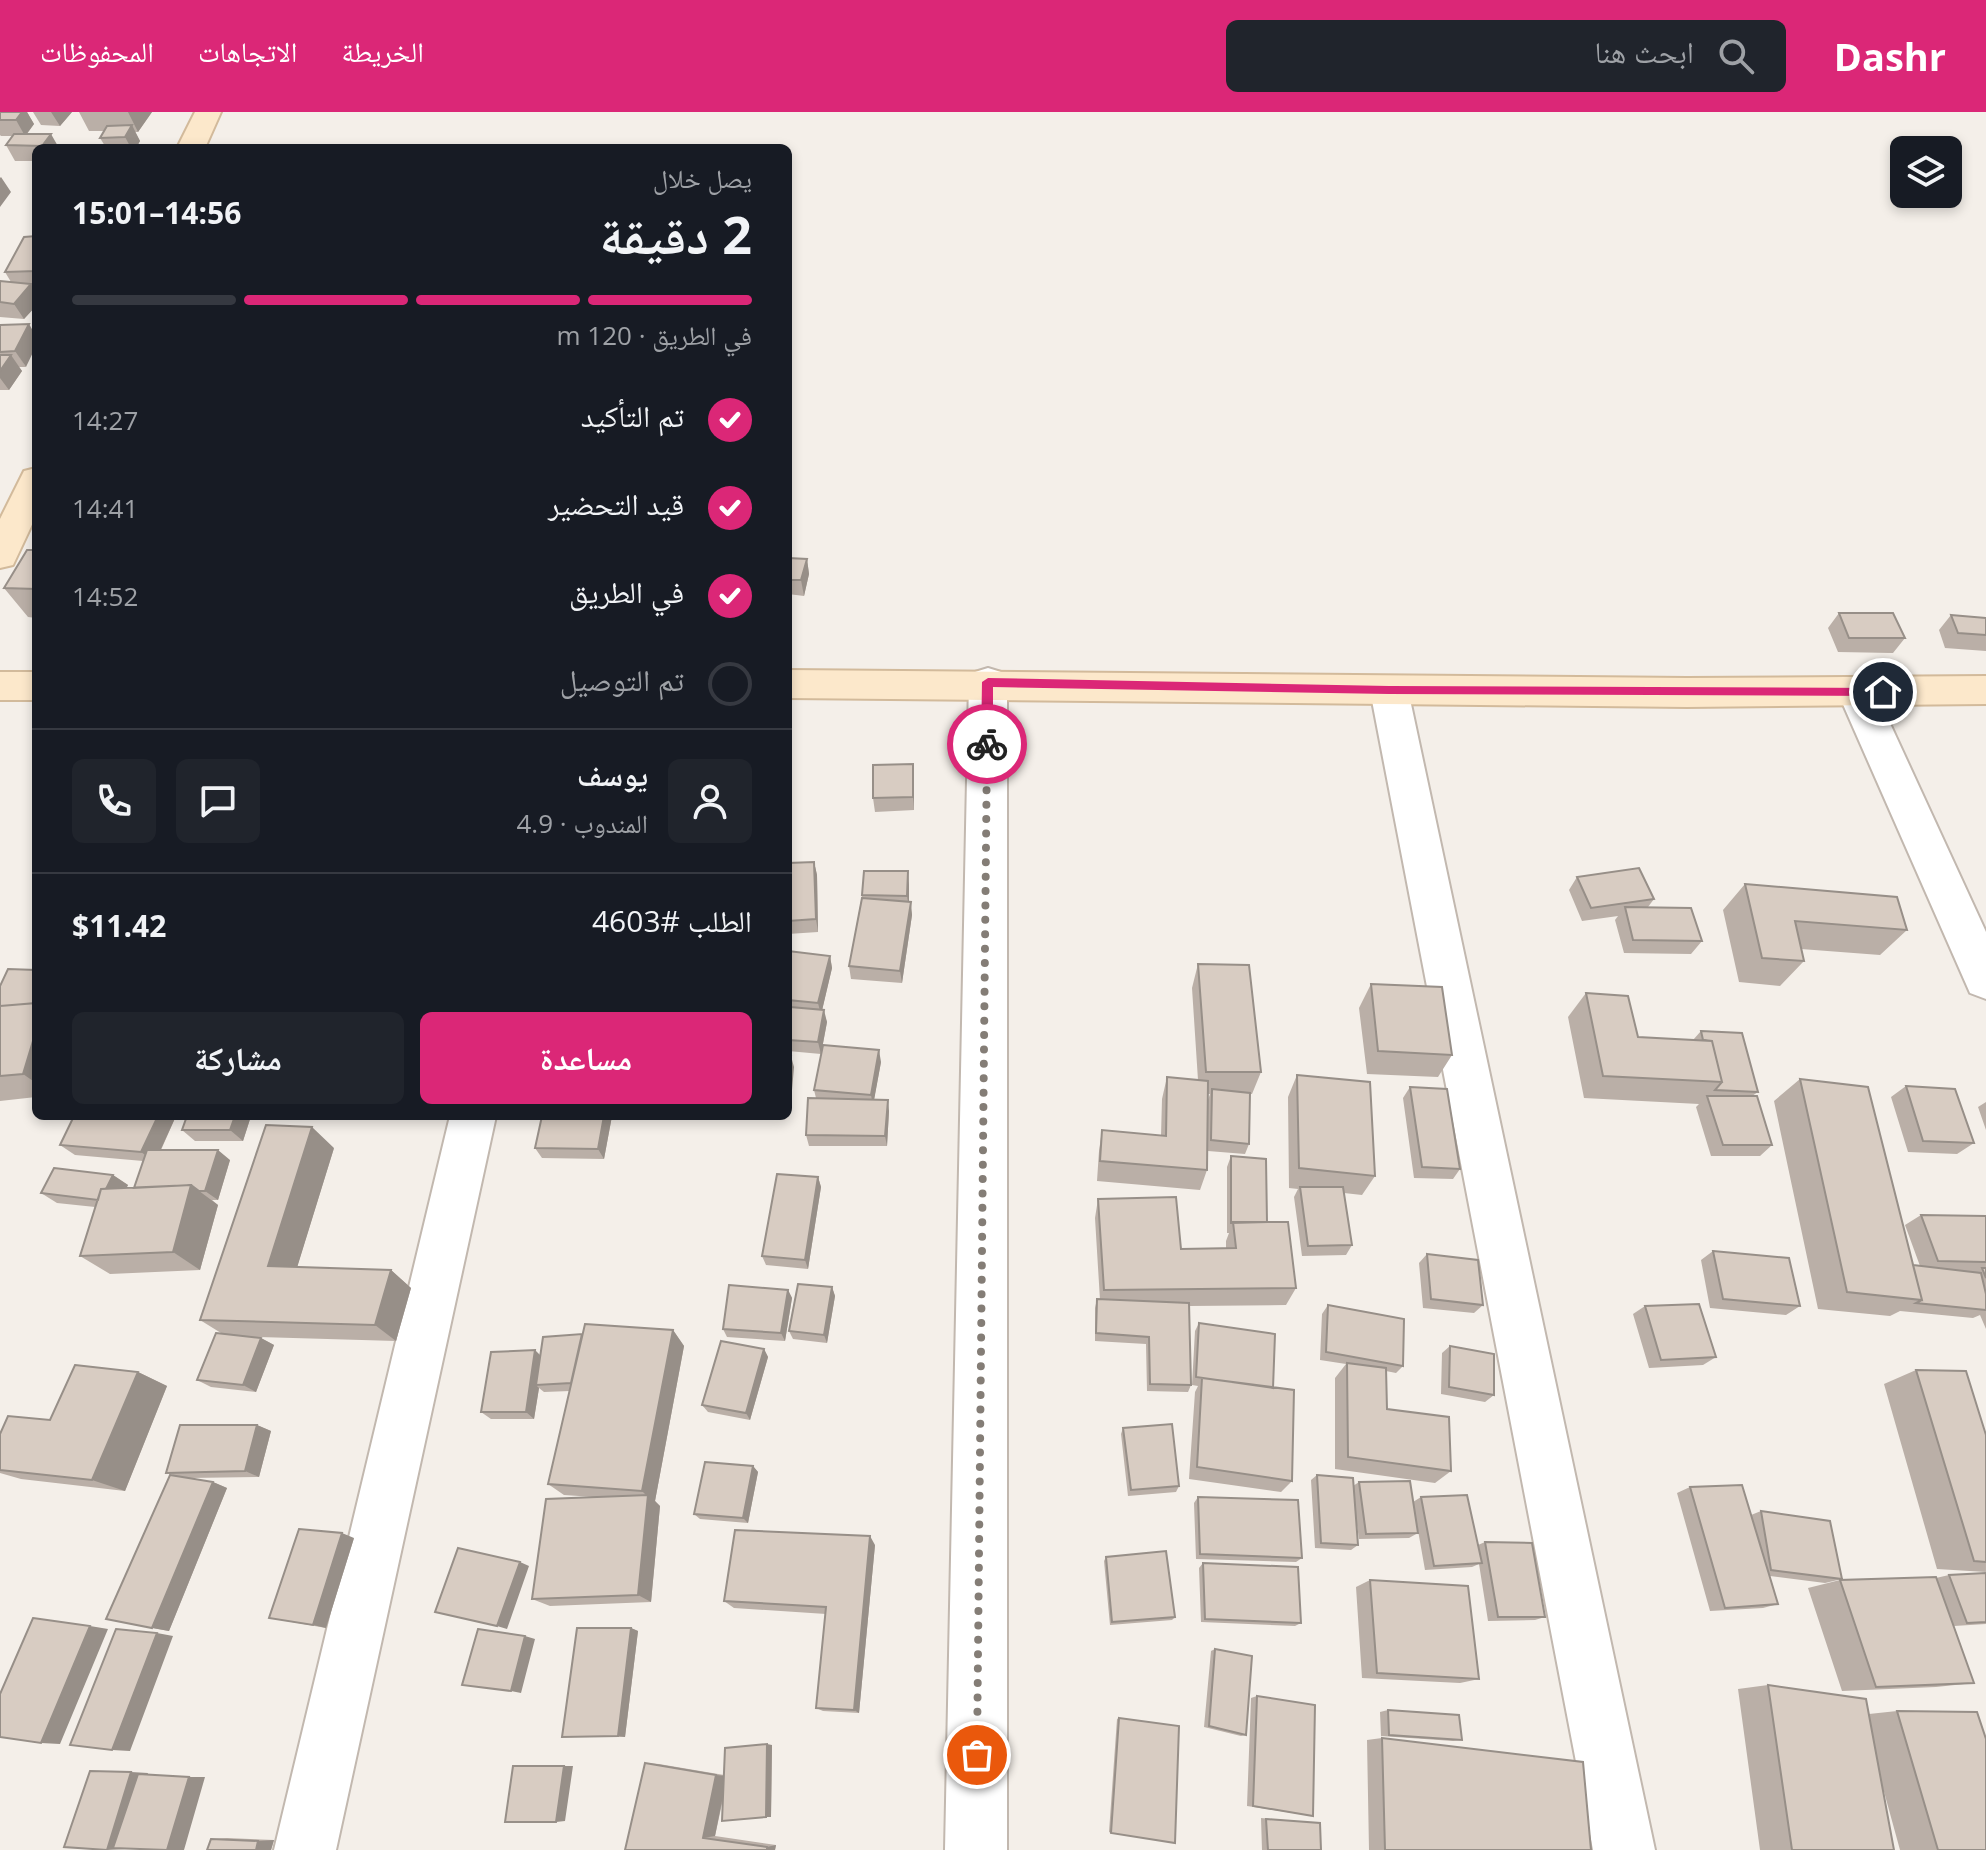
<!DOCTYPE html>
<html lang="ar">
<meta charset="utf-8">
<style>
body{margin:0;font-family:"Open Sans","Noto Naskh Arabic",sans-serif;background:#20242c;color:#f1f3f6;direction:rtl;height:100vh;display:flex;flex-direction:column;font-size:30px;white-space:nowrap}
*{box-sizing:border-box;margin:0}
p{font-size:26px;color:#9ea1a6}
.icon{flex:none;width:44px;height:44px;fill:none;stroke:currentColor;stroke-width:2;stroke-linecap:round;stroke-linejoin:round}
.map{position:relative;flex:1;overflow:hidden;direction:ltr}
.details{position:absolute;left:32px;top:32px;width:760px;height:976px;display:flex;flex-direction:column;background:#171b24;border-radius:12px;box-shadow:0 4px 12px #0003;direction:rtl}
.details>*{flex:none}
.buttons{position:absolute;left:1890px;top:24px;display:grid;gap:16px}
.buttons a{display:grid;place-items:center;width:72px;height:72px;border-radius:12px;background:#171b24;box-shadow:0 4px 12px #0003;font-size:40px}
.pin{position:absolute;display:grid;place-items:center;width:68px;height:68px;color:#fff;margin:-34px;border:4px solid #fff;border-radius:50%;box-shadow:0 2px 8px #0007}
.courier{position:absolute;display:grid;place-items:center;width:80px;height:80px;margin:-40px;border:6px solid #db2777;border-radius:50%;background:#fff;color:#222;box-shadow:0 2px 10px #0007}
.head em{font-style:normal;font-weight:700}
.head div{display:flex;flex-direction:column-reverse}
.head{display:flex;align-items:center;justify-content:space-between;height:136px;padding:0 40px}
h1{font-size:52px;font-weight:700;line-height:60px}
.bar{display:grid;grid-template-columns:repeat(4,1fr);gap:12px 8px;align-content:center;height:96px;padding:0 40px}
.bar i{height:10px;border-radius:6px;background:#363941}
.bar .on{background:#db2777}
.bar p{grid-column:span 4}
.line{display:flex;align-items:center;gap:20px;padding:0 40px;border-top:2px solid #363941}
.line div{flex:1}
.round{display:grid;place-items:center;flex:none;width:84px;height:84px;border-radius:12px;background:#20242c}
ol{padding:0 40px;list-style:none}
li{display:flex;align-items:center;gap:24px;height:88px}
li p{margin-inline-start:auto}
li .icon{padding:8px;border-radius:50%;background:#db2777;color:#fff;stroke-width:4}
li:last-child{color:#9ea1a6}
li i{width:44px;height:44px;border:4px solid #363941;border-radius:50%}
.primary-button{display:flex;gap:16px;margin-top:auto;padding:16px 40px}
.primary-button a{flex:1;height:92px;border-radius:12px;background:#db2777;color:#fff;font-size:32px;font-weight:700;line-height:92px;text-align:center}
.primary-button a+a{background:#20242c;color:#f1f3f6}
header{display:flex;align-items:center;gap:48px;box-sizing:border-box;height:112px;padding:0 40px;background:#db2777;color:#fff}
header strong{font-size:38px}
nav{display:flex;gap:44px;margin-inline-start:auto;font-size:28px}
.search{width:560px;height:72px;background:#20242c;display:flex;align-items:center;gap:20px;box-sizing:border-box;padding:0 28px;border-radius:12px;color:#9ea1a6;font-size:30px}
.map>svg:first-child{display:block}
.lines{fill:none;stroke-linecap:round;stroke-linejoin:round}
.street-casing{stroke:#c2b8af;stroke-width:4}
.secondary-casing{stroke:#d2ba9b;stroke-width:4}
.street{fill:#fff;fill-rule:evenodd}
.secondary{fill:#fce8cb;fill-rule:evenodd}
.wall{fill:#baafa7}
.shaded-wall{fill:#978f88}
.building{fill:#d8ccc2;stroke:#978f88;stroke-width:2}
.route{fill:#db2777}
.done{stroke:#847d76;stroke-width:8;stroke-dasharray:0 14.4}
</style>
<header>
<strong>Dashr</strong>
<div class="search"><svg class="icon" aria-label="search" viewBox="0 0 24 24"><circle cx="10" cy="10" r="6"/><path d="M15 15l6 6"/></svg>ابحث هنا</div>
<nav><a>الخريطة</a><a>الاتجاهات</a><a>المحفوظات</a></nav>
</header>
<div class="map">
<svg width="1986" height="1738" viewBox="0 0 1986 1738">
<rect width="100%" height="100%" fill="#f4efe9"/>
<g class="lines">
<g class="street-casing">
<path id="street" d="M988,556L1001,560L1007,570V1738H945L969,570L975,560Z
M1389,564L1403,568L1408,578L1655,1738H1593L1370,578L1375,568Z
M1857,567L1871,571L1876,581L1986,820V887L1970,881L1838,581L1843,571Z
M450,1004H496L336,1738H274Z"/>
</g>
<g class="secondary-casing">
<path id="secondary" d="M195,0H221L205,36H177Z
M36,356V404L13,453L0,456V407L24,359Z
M788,558L1687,566L1986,564V592L1687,595L788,586Z
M0,560H36V588H0Z"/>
</g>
<use href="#street" class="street"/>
<use href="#secondary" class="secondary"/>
</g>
<path class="wall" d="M0,0H27L34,12L27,22L57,33L105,34L100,26L104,19H89L79,0H152L138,20H135L140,29L136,36H36V49H15L6,33L12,24H1L0,23Z
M33,0H72L60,14L41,13Z
M36,124V175H33L36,180V194L24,207L0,205V169L11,170L5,160Z
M0,213L26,255H19L22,259L9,278H0Z
M36,438V506L28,505L4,476Z
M788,446L807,447L809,462L804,484L788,482Z
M1839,501L1905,526L1893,541L1838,540L1828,516Z
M1951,503L1986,506V539L1945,536L1939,518Z
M913,652L914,698L875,700L873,686Z
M814,750L817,763L818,820L788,822V751Z
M908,759L909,790L912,803L902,871L851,867L849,854L862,783Z
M1577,765L1654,787L1648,795L1702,829L1691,842L1624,841L1615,808L1618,804L1582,809L1569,778Z
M1745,772L1907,818L1880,843L1801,837L1804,849L1780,874L1739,870L1723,798Z
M788,839L830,844L832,856L822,898L827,910L821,942L788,939Z
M1198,852L1261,960L1252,982H1250L1249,1032L1245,1042L1208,1039V988L1210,982H1208L1207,1058L1200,1078L1097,1069L1099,1039L1102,1018L1161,1024L1162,987L1167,965L1198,968L1192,876Z
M36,858V985L0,989V874Z
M1371,872L1452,943L1438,965L1367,962L1359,896Z
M1586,881L1638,925L1693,928L1701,919L1758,980L1752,984L1772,1033L1760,1044H1711L1696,995L1699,992L1584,986L1568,905Z
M881,950L874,987L889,999L887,1034H809L806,1023L816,986L814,978Z
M1297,963L1375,1064L1362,1083L1344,1081L1352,1133L1346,1143L1302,1144L1294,1085L1298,1077L1289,1076L1288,985Z
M1800,967L1913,1153L1920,1154L1905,1113L1921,1103L1986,1104V1217L1980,1203L1973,1206L1900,1199L1890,1204L1818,1197L1774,989Z
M1906,974L1974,1031L1957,1042L1908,1040L1891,985Z
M1410,975L1460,1057L1453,1067L1414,1066L1403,986Z
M1986,990V1018L1978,995Z
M74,1004H176L161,1038L230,1048L218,1088H212L218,1093L200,1158L110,1162L80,1144L95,1095L57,1091L41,1081L113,1063L128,1073L126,1076H134L143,1049L75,1043L60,1033Z
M251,1004L243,1029H195L182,1018Z
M612,1004L604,1047L542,1046L535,1036Z
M334,1036L297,1155L391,1158L411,1176L396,1229L259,1225L274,1233L256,1280L211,1275L197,1268L221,1221L200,1208Z
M1231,1044L1267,1110L1296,1176L1286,1193L1189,1194L1191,1273L1188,1280L1147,1279L1146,1232L1095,1229V1196L1097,1187L1100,1188L1095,1106L1098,1087L1181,1137L1226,1136V1129L1229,1121H1227V1055Z
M818,1065L821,1075L808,1157L766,1153L762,1144Z
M1713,1139L1800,1194L1786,1203L1710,1196L1701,1148Z
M1427,1142L1483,1193L1474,1201L1423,1196L1419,1151Z
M832,1175L835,1184L827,1231L793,1227L789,1219Z
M788,1178L792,1186L785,1229L727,1225L723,1217Z
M1328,1193L1403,1254L1396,1261L1386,1259L1387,1297L1451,1359L1435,1371L1335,1357V1266L1346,1252L1320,1248L1322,1202Z
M1645,1194L1716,1245L1703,1253L1649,1256L1633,1202Z
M1199,1211L1273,1276L1292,1369L1281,1380L1189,1367L1195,1280L1198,1274L1192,1273L1195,1219Z
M673,1218L684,1234L655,1389L660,1394L651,1490L550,1494L532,1487L594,1385L564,1383L548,1372L570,1279L544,1280L539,1276L534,1307H491L481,1300L540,1243Z
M1450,1234L1494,1283L1485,1290L1441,1282L1442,1241Z
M764,1237L768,1245L750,1308L708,1300L702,1293Z
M1916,1258L1986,1450V1460L1937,1457L1884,1272Z
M138,1260L167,1274L125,1379L21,1367L0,1361V1322L50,1308Z
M257,1313L271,1319L259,1365L190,1366L213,1370L227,1376L169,1519L106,1507L173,1363L166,1361Z
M1123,1316L1179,1374L1176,1380L1128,1384L1121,1322Z
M753,1354L758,1360L748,1411L700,1407L694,1402Z
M1317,1363L1353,1374L1359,1370L1418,1421L1409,1426L1359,1427L1355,1399L1358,1433L1351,1438L1315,1436L1311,1368Z
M1690,1375L1751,1403L1761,1399L1842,1467L1825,1471L1770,1464L1778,1492L1763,1496L1710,1499L1677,1381Z
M1198,1385L1302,1446L1296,1450L1196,1447L1194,1391Z
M1421,1385L1478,1433L1485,1430L1545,1505L1535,1508L1488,1509L1479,1452L1472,1455L1425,1458L1413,1390Z
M354,1426L326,1516L269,1506Z
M875,1433L859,1601L823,1599L816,1596L826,1502L734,1496L724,1489Z
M1106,1445L1175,1505L1172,1508L1110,1513L1104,1449Z
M1203,1451L1301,1511L1295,1514L1201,1510L1199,1456Z
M1986,1461V1512L1954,1514L1974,1571L1936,1575L1842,1579L1808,1476L1840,1468L1936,1466L1949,1463Z
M1370,1468L1479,1567L1460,1571L1362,1566L1356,1475Z
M631,1516L638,1519L625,1625H562Z
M1215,1537L1246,1623L1241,1624L1204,1615L1211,1539Z
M1768,1573L1869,1602L1897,1599L1986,1738H1900L1883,1676L1894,1738H1760L1738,1577Z
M1257,1584L1313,1704L1247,1694L1251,1586Z
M1388,1598L1462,1628L1453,1629L1381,1624L1380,1600Z
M1119,1606L1111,1721L1109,1720L1117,1607Z
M1382,1626L1591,1738H1369L1367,1628Z
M772,1633L771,1705L723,1687L715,1724L776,1733L775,1738H625L645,1651L659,1652L724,1663Z
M1261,1706L1320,1711L1321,1738H1262Z
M227,1726L274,1728L271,1738H207L211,1727Z"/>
<path class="shaded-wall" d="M22,0H27L34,12L25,24L16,8Z
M51,0H72L60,14Z
M128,0H152L138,20Z
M132,13L140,29L136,36H131L125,25Z
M51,22L59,36H43L42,34Z
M1,65L11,80L0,95V66Z
M31,172L36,180V194L24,207L14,192Z
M29,212L36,224V234L26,255L15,239Z
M11,243L22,259L9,278L0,266V259Z
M807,447L809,462L804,484L801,468Z
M913,652L914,666V698L913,685Z
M814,750L817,763L818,820L816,807Z
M908,759L909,773V797L907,784Z
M911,790L912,803L902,871L900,859Z
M830,844L832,856L821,903L818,891Z
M824,898L827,910L821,942L818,930Z
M36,919V971L23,962Z
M879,938L881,950L873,994L871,983Z
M791,944L794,955L791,990L788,980Z
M888,988L889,999L887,1034L885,1024Z
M158,1004H176L155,1050L141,1040Z
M235,1004H251L243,1029L230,1018Z
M604,1004H612L604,1047L598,1037Z
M312,1015L334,1036L292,1172L268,1154Z
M218,1038L230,1048L218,1088L205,1079Z
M113,1063L128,1073L116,1098L101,1088Z
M818,1065L821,1075L808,1157L805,1148Z
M191,1073L218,1093L200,1158L173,1140Z
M391,1158L411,1176L396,1229L375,1213Z
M832,1175L835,1184L827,1231L824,1223Z
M788,1178L792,1186L785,1229L781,1221Z
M673,1218L684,1234L655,1389L660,1394L651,1490L638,1483L647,1384L642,1379Z
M261,1226L274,1233L256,1280L243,1273Z
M764,1237L768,1245L750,1308L746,1301Z
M535,1238L543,1246L536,1273L539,1276L534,1307L526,1300Z
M138,1260L167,1274L125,1379L92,1368Z
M257,1313L271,1319L259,1365L245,1359Z
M753,1354L758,1360L748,1411L743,1406Z
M213,1370L227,1376L169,1519L152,1516Z
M342,1421L354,1426L326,1516L313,1513Z
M870,1424L875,1433L859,1601L854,1598Z
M520,1450L529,1454L507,1517L497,1514Z
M90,1514L108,1517L60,1632L41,1631Z
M631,1516L638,1519L625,1625L618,1624Z
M157,1521L173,1524L130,1639L112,1638Z
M525,1524L535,1527L521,1581L511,1579Z
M767,1632L772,1633L771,1705H766Z
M564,1654H573L565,1709L556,1710Z
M131,1660L148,1661L125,1737L107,1738Z
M716,1663L727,1664L715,1724L703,1726Z
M189,1665H205L184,1738H167Z
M274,1728L271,1738H256L258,1729Z
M776,1733L775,1738H767V1735Z"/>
<path class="building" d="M0,0H22L16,8H0Z
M132,13L125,25L100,26L107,14Z
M14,22H51L42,34L6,33Z
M57,33L120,35L119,36H54Z
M36,124V159L5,160L24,125Z
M0,169L31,172L14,192L0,190Z
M29,212L15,239L0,240V213Z
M0,243H11L0,259Z
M27,438H36V477L4,476Z
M788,446L807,447L801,468H788Z
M1839,501H1893L1905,526H1849Z
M1951,503L1986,506V523L1958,521Z
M913,652V685L873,686V653Z
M814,750L816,807L788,809V751Z
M1639,756L1654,787L1591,796L1577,765Z
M864,759H908L907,784L862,783Z
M1745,772L1897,785L1907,818L1795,809L1804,849L1762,846Z
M862,786L911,790L900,859L849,854Z
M1625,795L1691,796L1702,829L1633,828Z
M788,839L830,844L818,891L788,888Z
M1198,852L1249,853L1261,960H1206Z
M8,857L36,858V891L0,894V874Z
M1371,872L1442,875L1452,943L1378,939Z
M1586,881L1628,884L1638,925L1712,929L1722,970L1603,964Z
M36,891V919L23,962L0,964V894Z
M790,895L824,898L818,930L788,928V903Z
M1701,919L1742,921L1758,980L1715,978L1722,970L1712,929L1703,928Z
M823,933L879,938L871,983L814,978Z
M788,944H791L788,976Z
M1297,963L1370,970L1375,1064L1299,1056Z
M1167,965L1208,969L1207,1058L1100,1049L1102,1018L1166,1024Z
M1800,967L1868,975L1922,1188L1847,1180Z
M1906,974L1955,977L1974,1031L1923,1029Z
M1410,975L1447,977L1460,1057L1422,1055Z
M1212,977L1250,981L1249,1032L1211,1028Z
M1707,984H1757L1772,1033H1723Z
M808,986L888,988L885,1024L806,1023Z
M74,1004H158L141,1040L60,1033Z
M187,1004H235L230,1018H182Z
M542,1004H604L598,1037L535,1036Z
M266,1013L312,1015L268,1154L391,1158L375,1213L200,1208Z
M147,1038H218L205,1079H199L191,1073L134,1076Z
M1231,1044L1266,1047L1267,1110L1231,1111Z
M54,1056L113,1063L106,1077H101L98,1088L41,1081Z
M777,1062L818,1065L805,1148L762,1144Z
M191,1073L173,1140L80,1144L101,1077Z
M1300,1075H1343L1352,1133L1308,1134Z
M1176,1085L1181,1137L1236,1136L1233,1110H1288L1296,1176L1104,1178L1098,1087Z
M1921,1103L1986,1104V1150L1938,1149Z
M1713,1139L1789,1146L1800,1194L1723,1187Z
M1427,1142L1478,1148L1483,1193L1431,1187Z
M1913,1153L1981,1161L1986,1182V1198L1916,1191L1922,1188Z
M1982,1156H1986V1166Z
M798,1172L832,1175L824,1223L789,1219Z
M729,1173L788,1178L781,1221L723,1217Z
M1097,1187L1189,1191L1191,1273L1150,1272L1149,1225L1096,1221Z
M1699,1192L1716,1245L1661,1248L1645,1194Z
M1328,1193L1404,1207L1403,1254L1326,1240Z
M1199,1211L1275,1222L1273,1276L1196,1265Z
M585,1212L673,1218L642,1379L548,1372Z
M216,1221L261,1226L243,1273L197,1268Z
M582,1222L571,1271L536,1273L543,1225Z
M721,1229L764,1237L746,1301L702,1293Z
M1450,1234L1494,1242V1283L1449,1275Z
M535,1238L526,1300H481L491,1240Z
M1347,1251L1386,1256L1387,1297L1449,1305L1451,1359L1348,1345Z
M75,1253L138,1260L92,1368L0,1358V1322L8,1304L50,1308Z
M1916,1258L1966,1259L1986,1323V1450L1974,1449Z
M1202,1266L1294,1278L1292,1369L1197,1355Z
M1172,1312L1179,1374L1131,1378L1123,1316Z
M180,1313H257L245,1359L166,1361Z
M705,1350L753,1354L743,1406L694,1402Z
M170,1363L213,1370L152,1516L106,1507Z
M1317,1363L1353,1366L1358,1433L1321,1431Z
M1410,1369L1418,1421L1366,1422L1359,1370Z
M1742,1373L1778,1492L1725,1496L1690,1375Z
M648,1383L638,1483L532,1487L546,1387Z
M1467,1383L1482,1451L1434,1454L1421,1385Z
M1198,1385L1298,1388L1302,1446L1200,1442Z
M1761,1399L1830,1409L1842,1467L1771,1458Z
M299,1417L342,1421L313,1513L269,1506Z
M735,1418L870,1424L854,1598L816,1596L826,1495L724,1489Z
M1485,1430L1532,1431L1545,1505H1498Z
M458,1436L520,1450L497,1514L435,1500Z
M1166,1439L1175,1505L1112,1510L1106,1445Z
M1203,1451L1298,1455L1301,1511L1205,1507Z
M1986,1461V1510L1967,1511L1949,1463Z
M1936,1465L1974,1571L1876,1575L1840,1468Z
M1370,1468L1468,1474L1479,1567L1377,1561Z
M33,1506L90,1514L41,1631L0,1625V1582Z
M577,1516H631L618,1624L562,1625Z
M116,1517L157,1521L112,1638L70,1633Z
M478,1517L525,1524L511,1579L462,1573Z
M1215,1537L1252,1544L1246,1623L1209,1614Z
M1768,1573L1866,1587L1894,1738H1792Z
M1257,1584L1315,1593L1313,1704L1253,1694Z
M1388,1598L1459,1603L1462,1628L1389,1623Z
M1897,1599L1977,1600L1986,1627V1738H1938Z
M1119,1606L1179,1614L1175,1731L1111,1721Z
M1382,1626L1583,1650L1591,1738H1385Z
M767,1632L766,1705L722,1709L725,1636Z
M645,1651L716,1663L703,1726L767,1735V1738H625Z
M513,1654H564L556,1710H505Z
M90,1659L131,1660L107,1738L64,1735Z
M138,1662L189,1665L167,1738L113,1736Z
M1266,1707L1320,1711L1321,1738H1268Z
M211,1727L258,1729L256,1738H207Z"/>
<path class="route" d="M988,566L1389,574L1883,576L1889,580L1883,584L1389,582L993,575V632L987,637L981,632L982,570Z"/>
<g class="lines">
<path class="done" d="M977,1643L987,632"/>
</g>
</svg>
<div class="buttons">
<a><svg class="icon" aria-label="layers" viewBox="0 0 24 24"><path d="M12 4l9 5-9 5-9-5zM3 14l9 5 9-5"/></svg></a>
</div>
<div class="pin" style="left:977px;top:1643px;background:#ea580c"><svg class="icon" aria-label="bag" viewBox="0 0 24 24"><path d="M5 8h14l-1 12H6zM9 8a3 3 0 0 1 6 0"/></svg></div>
<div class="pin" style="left:1883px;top:580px;background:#1f2937"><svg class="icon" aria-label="home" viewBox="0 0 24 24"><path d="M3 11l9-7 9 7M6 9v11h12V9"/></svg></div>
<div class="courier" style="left:987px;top:632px"><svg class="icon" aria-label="bike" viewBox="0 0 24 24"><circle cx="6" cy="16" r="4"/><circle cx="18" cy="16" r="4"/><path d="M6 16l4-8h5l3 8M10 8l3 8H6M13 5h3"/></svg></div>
<section class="details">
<div class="head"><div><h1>2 دقيقة</h1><p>يصل خلال</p></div><em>14:56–15:01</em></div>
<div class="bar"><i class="on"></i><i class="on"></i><i class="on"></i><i></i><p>في الطريق · 120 m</p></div>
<ol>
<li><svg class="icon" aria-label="check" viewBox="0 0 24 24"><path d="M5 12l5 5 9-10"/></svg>تم التأكيد<p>14:27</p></li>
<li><svg class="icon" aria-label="check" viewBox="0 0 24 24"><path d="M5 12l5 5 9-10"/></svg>قيد التحضير<p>14:41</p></li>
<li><svg class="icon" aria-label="check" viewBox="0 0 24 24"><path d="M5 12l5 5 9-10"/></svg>في الطريق<p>14:52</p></li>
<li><i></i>تم التوصيل</li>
</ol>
<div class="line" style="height:144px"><a class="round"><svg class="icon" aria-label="person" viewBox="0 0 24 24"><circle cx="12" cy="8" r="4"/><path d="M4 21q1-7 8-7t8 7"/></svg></a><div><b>يوسف</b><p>المندوب · 4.9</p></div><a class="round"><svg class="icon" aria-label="chat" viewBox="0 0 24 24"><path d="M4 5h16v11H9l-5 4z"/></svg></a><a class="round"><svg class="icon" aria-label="phone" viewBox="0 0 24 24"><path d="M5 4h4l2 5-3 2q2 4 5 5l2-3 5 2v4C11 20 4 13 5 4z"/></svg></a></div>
<div class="line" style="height:104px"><div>الطلب #4603</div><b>$11.42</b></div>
<div class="primary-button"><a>مساعدة</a><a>مشاركة</a></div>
</section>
</div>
